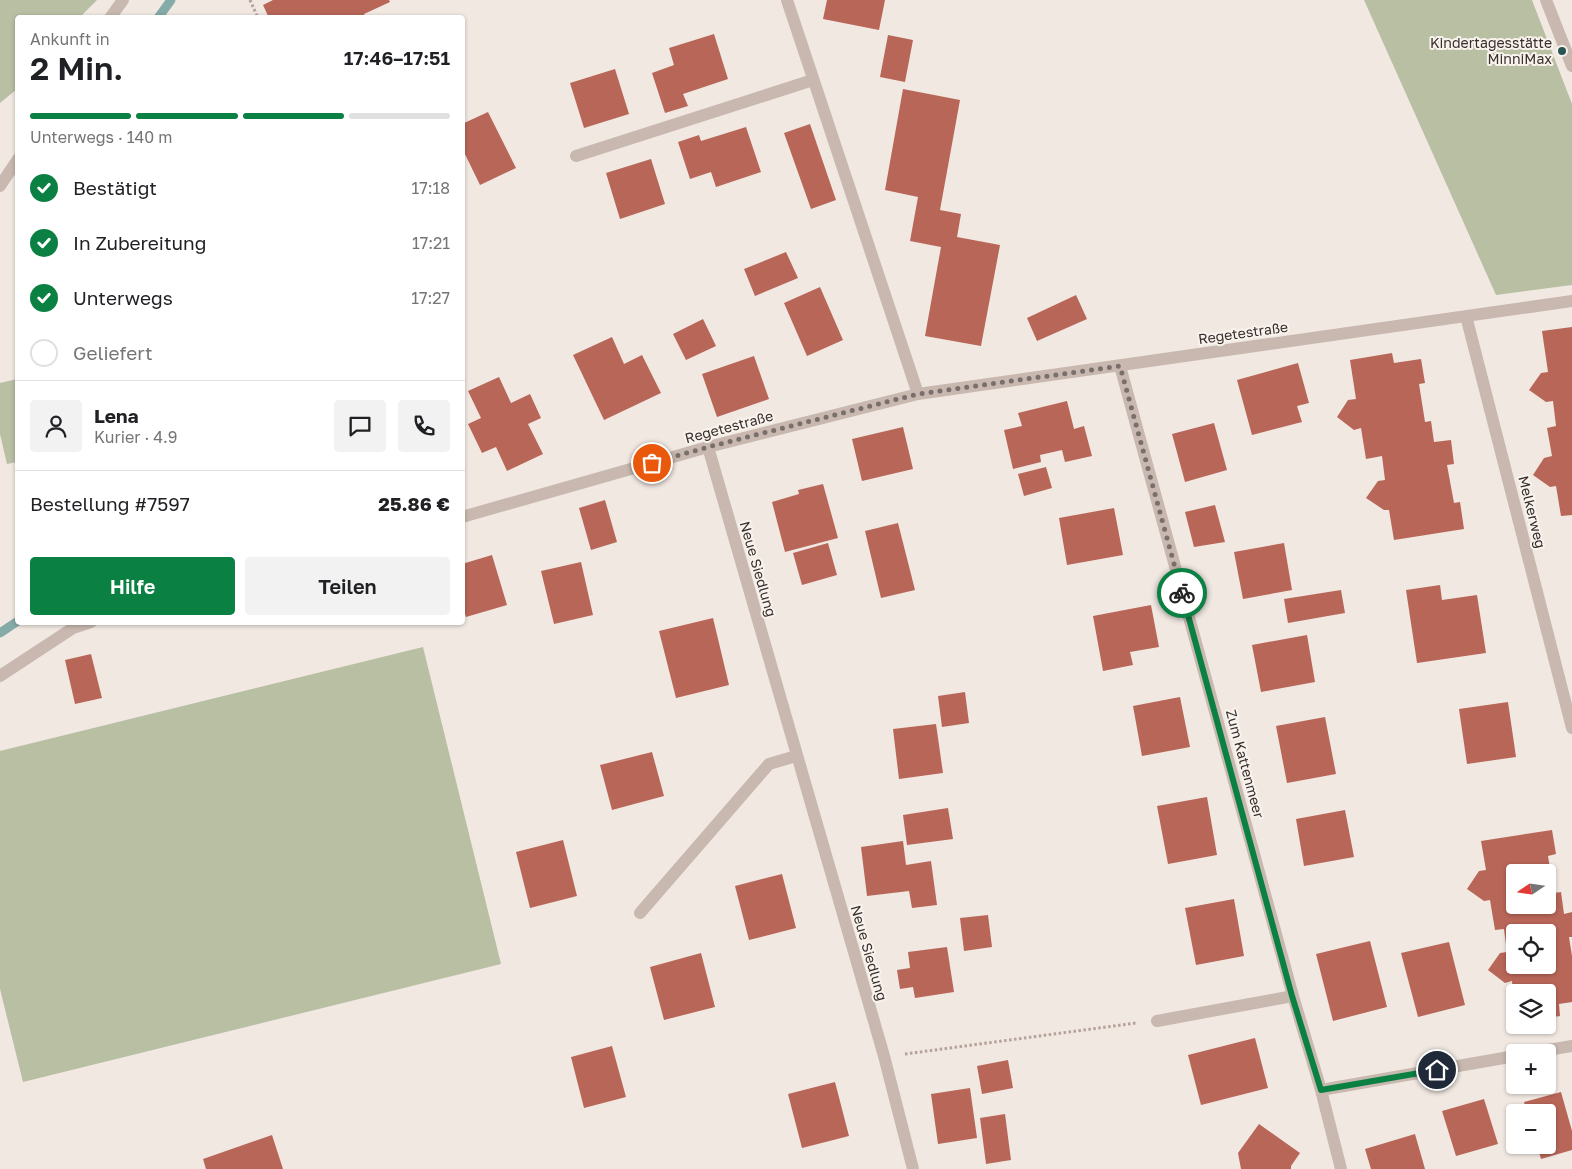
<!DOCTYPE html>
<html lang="de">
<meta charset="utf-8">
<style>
body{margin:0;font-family:"Golos Text",sans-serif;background:#f2f2f2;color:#202124;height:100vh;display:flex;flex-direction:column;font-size:19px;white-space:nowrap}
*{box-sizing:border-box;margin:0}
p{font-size:16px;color:#757577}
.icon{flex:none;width:28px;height:28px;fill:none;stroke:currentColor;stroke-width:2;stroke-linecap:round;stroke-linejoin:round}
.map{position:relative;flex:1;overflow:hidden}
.drawer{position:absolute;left:15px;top:15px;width:450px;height:610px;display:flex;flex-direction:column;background:#fff;border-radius:5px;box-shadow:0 1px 4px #0004}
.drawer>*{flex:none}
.needle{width:32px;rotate:257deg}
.tools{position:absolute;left:1506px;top:864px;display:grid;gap:10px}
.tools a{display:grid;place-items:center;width:50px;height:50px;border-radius:5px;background:#fff;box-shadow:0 1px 4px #0004;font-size:25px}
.pin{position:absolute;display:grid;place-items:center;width:42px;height:42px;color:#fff;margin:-21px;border:2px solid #fff;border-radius:50%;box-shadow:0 1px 5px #0007}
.courier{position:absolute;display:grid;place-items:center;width:50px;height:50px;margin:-25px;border:4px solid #0b8043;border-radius:50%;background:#fff;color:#222;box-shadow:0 1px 6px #0007}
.headline em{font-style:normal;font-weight:600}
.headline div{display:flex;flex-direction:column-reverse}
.headline{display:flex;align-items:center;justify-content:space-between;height:85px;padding:0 15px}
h1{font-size:32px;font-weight:600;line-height:38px}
.bar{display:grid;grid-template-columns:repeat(4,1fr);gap:8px 5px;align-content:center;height:60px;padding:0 15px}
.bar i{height:6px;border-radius:4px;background:#e0e0e0}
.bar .active{background:#0b8043}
.bar p{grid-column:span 4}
.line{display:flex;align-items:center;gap:12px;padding:0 15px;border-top:1px solid #e0e0e0}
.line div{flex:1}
.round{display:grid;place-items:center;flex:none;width:52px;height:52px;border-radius:5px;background:#f2f2f2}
ol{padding:0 15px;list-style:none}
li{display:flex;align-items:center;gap:15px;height:55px}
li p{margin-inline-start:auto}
li .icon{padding:5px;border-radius:50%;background:#0b8043;color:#fff;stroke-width:4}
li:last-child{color:#757577}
li i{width:28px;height:28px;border:2px solid #e0e0e0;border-radius:50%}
.primary-button{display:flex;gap:10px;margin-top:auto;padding:10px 15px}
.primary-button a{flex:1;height:58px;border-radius:5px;background:#0b8043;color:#fff;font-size:20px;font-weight:600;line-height:58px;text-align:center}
.primary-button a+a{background:#f2f2f2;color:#202124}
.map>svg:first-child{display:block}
.green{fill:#b8bfa3}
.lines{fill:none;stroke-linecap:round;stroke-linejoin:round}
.stream{stroke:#84aba8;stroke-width:9}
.building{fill:#b86658;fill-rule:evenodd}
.path{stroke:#b4a299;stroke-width:3;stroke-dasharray:2.5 2.5;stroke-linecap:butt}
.minor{stroke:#c8b8af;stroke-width:12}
.done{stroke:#796f6c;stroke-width:5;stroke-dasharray:0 9}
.route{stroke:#0b8043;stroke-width:6}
.poi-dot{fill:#265553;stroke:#f9f3ee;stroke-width:2}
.labels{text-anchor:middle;stroke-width:4;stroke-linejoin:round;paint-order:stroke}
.poi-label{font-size:14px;fill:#382e2c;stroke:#f9f3ee;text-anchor:end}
.street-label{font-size:14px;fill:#382e2c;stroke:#f9f3ee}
</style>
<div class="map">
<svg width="1572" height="1169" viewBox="0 0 1572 1169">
<rect width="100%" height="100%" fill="#f1e8e2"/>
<path class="green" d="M0,0H97L80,17L18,18L17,89L0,103Z
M1364,0H1532L1572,104V285L1496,295Z
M17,379V462L7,464L0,434V383Z
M423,647L501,964L23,1082L0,989V751Z"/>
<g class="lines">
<path class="stream" d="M158,18L171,0
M0,633L18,621"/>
</g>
<path class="building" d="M273,0H389L390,2L364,14L366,18H269L263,5Z
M827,0H885L879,30L823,19Z
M714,34L728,79L683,94L688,106L665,113L652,73L674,65L669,48Z
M888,35L913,40L905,82L880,77Z
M615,69L629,114L584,128L570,83Z
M903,89L960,100L940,210L961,214L957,237L1000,245L981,346L925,336L941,247L910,241L918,197L885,190Z
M488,112L516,168L480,185L462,148V124Z
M810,124L836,200L811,209L784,133Z
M746,127L761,172L716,187L711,172L690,179L678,142L699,135L701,141Z
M651,159L665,204L620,219L606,173Z
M786,252L798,278L755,296L744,269Z
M820,287L843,340L807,356L784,303Z
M1076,295L1087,319L1037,341L1027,318Z
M703,319L716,346L686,360L673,334Z
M1572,327V515L1561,516L1556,486L1550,487L1533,475L1544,458L1552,456L1547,428L1556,426L1553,401L1546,402L1529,390L1541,373L1548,372L1542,331Z
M612,337L624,364L642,355L661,393L604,420L573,355Z
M1392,353L1394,363L1421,359L1425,383L1419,384L1425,422L1431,421L1434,442L1451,440L1454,464L1447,465L1454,503L1460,502L1464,529L1394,540L1389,510H1384L1366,498L1378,481L1385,480L1382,456L1366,459L1361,428L1354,430L1337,417L1348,400L1356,399L1350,360Z
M754,356L769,399L717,417L702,374Z
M1298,363L1309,403L1297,406L1302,422L1252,435L1237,380Z
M499,377L511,403L530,394L541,418L528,424L543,454L507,471L496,447L482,453L468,424L481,418L468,391Z
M1067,401L1074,429L1084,426L1092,456L1065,462L1062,450L1040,455L1041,462L1013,469L1004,430L1022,426L1018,413Z
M1214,423L1227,470L1185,482L1172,434Z
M903,427L913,469L862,481L852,439Z
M1046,467L1052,488L1024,496L1018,474Z
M823,484L838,538L785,552L772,502L799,494L798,490Z
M605,500L617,542L591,550L579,508Z
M1215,505L1225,542L1194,547L1185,512Z
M1114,508L1123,555L1067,565L1059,518Z
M898,523L915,590L881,598L865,531Z
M828,543L837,575L802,585L793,553Z
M1284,543L1292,590L1243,599L1234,552Z
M492,555L507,605L466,617L462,605V564Z
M581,562L593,615L554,624L541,571Z
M1440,585L1442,600L1477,595L1486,653L1417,663L1406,590Z
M1341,590L1345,613L1288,623L1284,599Z
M1151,605L1159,647L1130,652L1133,665L1103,671L1093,616Z
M713,618L729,685L676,698L659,631Z
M1307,635L1315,682L1261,692L1252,645Z
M91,654L102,698L75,704L65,660Z
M965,692L969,723L942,727L938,696Z
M1180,697L1190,747L1142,756L1133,706Z
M1508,702L1516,757L1467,764L1459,709Z
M1325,717L1336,774L1287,783L1276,726Z
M936,724L943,773L899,779L893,729Z
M652,752L664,796L612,810L600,765Z
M1207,797L1217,855L1168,864L1157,806Z
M948,808L953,839L907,845L903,815Z
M1345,810L1354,857L1304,866L1296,819Z
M1552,830L1556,854L1548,856L1554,893L1561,892L1564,914L1572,912V937H1569L1572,956V1002L1559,1004L1560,1016L1548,1018V992H1513L1512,981L1505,983L1488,970L1500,953L1507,952L1504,929L1495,930L1490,900L1484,901L1467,889L1479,871L1486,870L1481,841ZM1515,872H1548V905H1515ZM1515,932H1548V965H1515Z
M563,840L577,896L530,908L516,852Z
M903,841L906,865L931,861L937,905L912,908L909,891L867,896L861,847Z
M782,874L796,928L749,940L735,886Z
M1234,899L1244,956L1196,965L1185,908Z
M988,915L992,947L964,951L960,918Z
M1370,941L1387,1007L1333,1021L1316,954Z
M1449,942L1465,1005L1418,1017L1401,953Z
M947,947L954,992L915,998L913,987L900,989L897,970L910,968L908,952Z
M701,953L715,1007L664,1020L650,967Z
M1255,1038L1268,1088L1201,1105L1188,1055Z
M612,1046L626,1097L584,1108L571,1057Z
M1008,1060L1013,1088L982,1094L977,1066Z
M835,1082L849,1136L802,1148L788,1094Z
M970,1088L977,1138L938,1144L931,1094Z
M1561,1092L1572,1131V1150L1541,1159L1537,1145H1548V1112H1527L1524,1102Z
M1484,1099L1498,1144L1456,1156L1442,1111Z
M1005,1114L1011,1160L986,1164L980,1118Z
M1259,1124L1300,1153L1291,1166V1169H1241L1238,1153Z
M1415,1134L1425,1169H1371L1365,1149Z
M272,1135L283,1169H206L203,1159Z"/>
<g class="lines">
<path class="path" d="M250,0L258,18
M905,1054L1136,1023"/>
<path class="minor" d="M787,0L918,394
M1546,0L1572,66
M110,18L123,0
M576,156L813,80
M0,186L18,159
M1466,316L1572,728
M1120,366L1293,996L1321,1090L1341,1169
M708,447L884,1056L913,1169
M462,517L708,447L918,394L1572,301
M0,676L73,628L91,622
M640,913L769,764L796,756
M1157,1021L1293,996
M1536,1052L1572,1046
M1321,1090L1515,1056"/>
</g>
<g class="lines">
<path class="done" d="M652,463L708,447L918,394L1120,366L1182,593"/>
<path class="route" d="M1182,593L1292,996L1321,1090L1437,1070"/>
</g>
<circle class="poi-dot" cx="1562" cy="51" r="5"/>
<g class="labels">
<g class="poi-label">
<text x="1552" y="48">Kindertagesstätte<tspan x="1552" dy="16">MinniMax</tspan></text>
</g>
<g class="street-label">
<text transform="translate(1243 333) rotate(-8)" y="5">Regetestraße</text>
<text transform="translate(729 427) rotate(-15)" y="5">Regetestraße</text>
<text transform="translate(1532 512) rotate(76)" y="5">Melkerweg</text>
<text transform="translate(758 569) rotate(74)" y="5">Neue Siedlung</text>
<text transform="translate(1245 764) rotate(75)" y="5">Zum Kattenmeer</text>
<text transform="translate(869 953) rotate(74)" y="5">Neue Siedlung</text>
</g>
</g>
</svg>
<div class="tools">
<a><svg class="needle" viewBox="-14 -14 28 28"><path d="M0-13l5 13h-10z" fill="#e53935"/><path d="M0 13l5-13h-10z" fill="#757577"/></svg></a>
<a><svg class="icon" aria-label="locate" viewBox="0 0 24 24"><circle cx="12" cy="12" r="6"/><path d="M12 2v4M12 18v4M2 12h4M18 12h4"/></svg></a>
<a><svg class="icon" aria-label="layers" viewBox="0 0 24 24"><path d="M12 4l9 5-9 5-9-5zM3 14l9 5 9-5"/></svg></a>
<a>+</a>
<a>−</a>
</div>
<div class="pin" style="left:652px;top:463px;background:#ea580c"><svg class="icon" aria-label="bag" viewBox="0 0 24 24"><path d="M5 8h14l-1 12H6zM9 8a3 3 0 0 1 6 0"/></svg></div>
<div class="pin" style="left:1437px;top:1070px;background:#1f2937"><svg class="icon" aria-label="home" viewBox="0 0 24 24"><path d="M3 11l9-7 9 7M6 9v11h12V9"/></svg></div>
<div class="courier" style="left:1182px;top:593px"><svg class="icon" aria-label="bike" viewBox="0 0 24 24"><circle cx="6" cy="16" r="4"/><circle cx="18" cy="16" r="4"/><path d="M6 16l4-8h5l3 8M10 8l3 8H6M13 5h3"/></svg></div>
<section class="drawer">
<div class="headline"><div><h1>2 Min.</h1><p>Ankunft in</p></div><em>17:46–17:51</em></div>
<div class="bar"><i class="active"></i><i class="active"></i><i class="active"></i><i></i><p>Unterwegs · 140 m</p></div>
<ol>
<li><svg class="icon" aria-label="check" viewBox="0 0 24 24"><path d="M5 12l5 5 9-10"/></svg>Bestätigt<p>17:18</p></li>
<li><svg class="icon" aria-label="check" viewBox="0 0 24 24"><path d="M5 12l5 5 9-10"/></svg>In Zubereitung<p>17:21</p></li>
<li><svg class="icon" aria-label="check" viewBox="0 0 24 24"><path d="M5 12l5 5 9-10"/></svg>Unterwegs<p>17:27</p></li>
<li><i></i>Geliefert</li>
</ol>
<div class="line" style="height:90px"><a class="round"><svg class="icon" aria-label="person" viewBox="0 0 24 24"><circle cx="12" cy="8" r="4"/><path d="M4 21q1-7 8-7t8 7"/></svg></a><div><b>Lena</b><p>Kurier · 4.9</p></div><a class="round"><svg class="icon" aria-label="chat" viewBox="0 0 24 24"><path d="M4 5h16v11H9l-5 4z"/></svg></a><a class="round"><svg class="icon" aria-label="phone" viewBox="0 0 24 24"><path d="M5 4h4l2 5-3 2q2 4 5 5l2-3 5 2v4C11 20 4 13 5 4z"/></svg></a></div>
<div class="line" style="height:65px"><div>Bestellung #7597</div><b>25.86 €</b></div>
<div class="primary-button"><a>Hilfe</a><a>Teilen</a></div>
</section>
</div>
